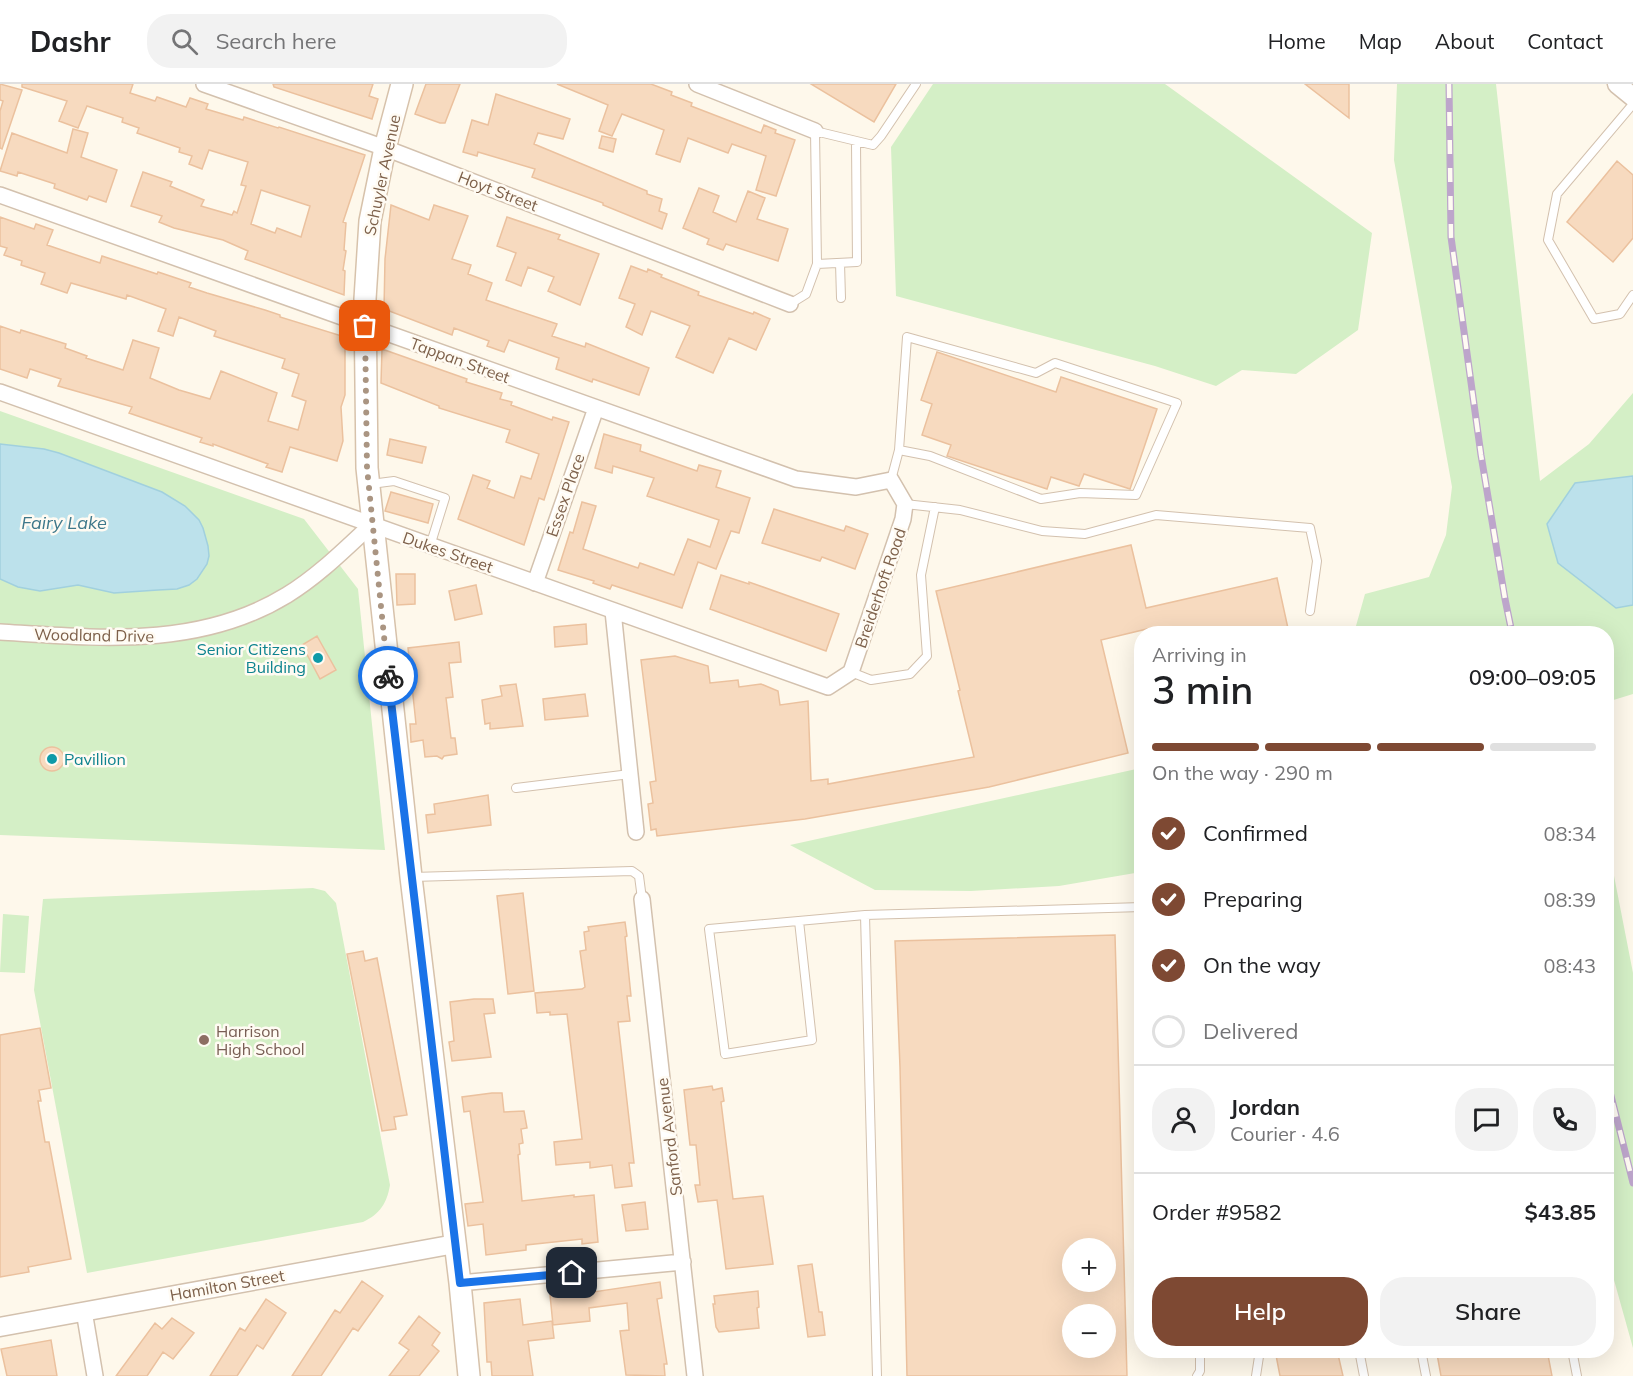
<!DOCTYPE html>
<meta charset="utf-8">
<style>
body{margin:0;font-family:Mulish,sans-serif;background:#f2f2f2;color:#202124;height:100vh;display:flex;flex-direction:column;font-size:22px;white-space:nowrap}
*{box-sizing:border-box;margin:0}
p{font-size:20px;color:#757577}
.icon{flex:none;width:33px;height:33px;fill:none;stroke:currentColor;stroke-width:2;stroke-linecap:round;stroke-linejoin:round}
.map{position:relative;flex:1;overflow:hidden}
.panel{position:absolute;left:1134px;top:542px;width:480px;height:732px;display:flex;flex-direction:column;background:#fff;border-radius:24px;box-shadow:0 6px 24px #0002}
.panel>*{flex:none}
.controls{position:absolute;left:1062px;top:1154px;display:grid;gap:12px}
.controls a{display:grid;place-items:center;width:54px;height:54px;border-radius:50%;background:#fff;box-shadow:0 6px 24px #0002;font-size:30px}
.pin{position:absolute;display:grid;place-items:center;width:51px;height:51px;color:#fff;margin:-26px;border-radius:12px;box-shadow:0 3px 9px #0006}
.courier{position:absolute;display:grid;place-items:center;width:60px;height:60px;margin:-30px;border:4px solid #1a73e8;border-radius:50%;background:#fff;color:#222;box-shadow:0 2px 8px #0007}
.headline em{font-style:normal;font-weight:600}
.headline div{display:flex;flex-direction:column-reverse}
.headline{display:flex;align-items:center;justify-content:space-between;height:102px;padding:0 18px}
h1{font-size:39px;font-weight:600;line-height:45px}
.bar{display:grid;grid-template-columns:repeat(4,1fr);gap:9px 6px;align-content:center;height:72px;padding:0 18px}
.bar i{height:8px;border-radius:4px;background:#e0e0e0}
.bar .current{background:#7e4933}
.bar p{grid-column:span 4}
.line{display:flex;align-items:center;gap:15px;padding:0 18px;border-top:2px solid #e0e0e0}
.line div{flex:1}
.round{display:grid;place-items:center;flex:none;width:63px;height:63px;border-radius:24px;background:#f2f2f2}
ol{padding:0 18px;list-style:none}
li{display:flex;align-items:center;gap:18px;height:66px}
li p{margin-inline-start:auto}
li .icon{padding:6px;border-radius:50%;background:#7e4933;color:#fff;stroke-width:4}
li:last-child{color:#757577}
li i{width:33px;height:33px;border:3px solid #e0e0e0;border-radius:50%}
.button{display:flex;gap:12px;margin-top:auto;padding:12px 18px}
.button a{flex:1;height:69px;border-radius:24px;background:#7e4933;color:#fff;font-size:24px;font-weight:600;line-height:69px;text-align:center}
.button a+a{background:#f2f2f2;color:#202124}
header{display:flex;align-items:center;gap:36px;box-sizing:border-box;height:84px;padding:0 30px;background:#fff;border-bottom:2px solid #e0e0e0}
header strong{font-size:28px}
nav{display:flex;gap:33px;margin-inline-start:auto;font-size:21px}
.search{width:420px;height:54px;background:#f2f2f2;display:flex;align-items:center;gap:15px;box-sizing:border-box;padding:0 21px;border-radius:24px;color:#757577;font-size:22px}
.map>svg:first-child{display:block}
.green{fill:#d4efc6}
.water{fill:#bce1eb;stroke:#a1d0de;stroke-width:1.5}
.building{fill:#f7dabf;stroke:#ebc19e;stroke-width:1.5;fill-rule:evenodd}
.lines{fill:none;stroke-linecap:round;stroke-linejoin:round}
.service-casing{stroke:#d3c1ae;stroke-width:10}
.minor-casing{stroke:#d3c1ae;stroke-width:18}
.tertiary-casing{stroke:#d3c1ae;stroke-width:21}
.secondary-casing{stroke:#d7c2ab;stroke-width:24}
.service{stroke:#fff;stroke-width:8}
.minor{stroke:#fff;stroke-width:15}
.tertiary{stroke:#fff;stroke-width:18}
.secondary{stroke:#fff;stroke-width:21}
.rail-casing{stroke:#bda5cb;stroke-width:7}
.rail{stroke:#fffbf3;stroke-width:4.5;stroke-dasharray:14;stroke-linecap:butt}
.done{stroke:#aa9582;stroke-width:6;stroke-dasharray:0 10.8}
.route{stroke:#1a73e8;stroke-width:8}
.culture-dot{fill:#0f9aa8;stroke:#fffbf3;stroke-width:2}
.education-dot{fill:#8d6e63;stroke:#fffbf3;stroke-width:2}
.labels{text-anchor:middle;stroke-width:5;stroke-linejoin:round;paint-order:stroke}
.street-label{font-size:16px;fill:#7d604a;stroke:#fffbf3}
.culture-label{font-size:16px;fill:#0d838f;stroke:#fffbf3;text-anchor:end}
.education-label{font-size:16px;fill:#785e54;stroke:#fffbf3;text-anchor:start}
.water-label{font-size:18px;font-style:italic;fill:#3e788b;stroke:#fffbf3}
</style>
<header>
<strong>Dashr</strong>
<div class="search"><svg class="icon" aria-label="search" viewBox="0 0 24 24"><circle cx="10" cy="10" r="6"/><path d="M15 15l6 6"/></svg>Search here</div>
<nav><a>Home</a><a>Map</a><a>About</a><a>Contact</a></nav>
</header>
<div class="map">
<svg width="1633" height="1292" viewBox="0 0 1633 1292">
<rect width="100%" height="100%" fill="#fef8eb"/>
<path class="green" d="M933,0H1165L1372,149L1358,246L1296,290L1242,286L1216,302L1155,282L896,212L891,63Z
M1397,0H1496L1540,397L1589,360L1633,309V610L1607,618L1606,549H1354L1365,510L1429,493L1446,451L1452,403L1394,76Z
M0,327L304,435L358,505L385,766L0,751Z
M1141,684V788L1059,802L971,807L875,806L790,761Z
M1607,756L1633,889V1264L1607,1171Z
M313,804L325,807L336,819L390,1101C387,1119 380,1130 363,1138L87,1189L34,906L43,815Z
M3,830L29,832L25,889L0,888Z"/>
<path class="water" d="M0,360L44,365L59,369L162,408L185,422L199,436L203,444L208,462L209,472L207,480L197,495L189,501L177,505L158,506L114,509L78,501L40,507L18,503L0,495Z
M1633,392V521L1616,524L1558,479L1547,440L1575,399Z"/>
<path class="building" d="M0,0L22,6L2,65L0,64V27L3,17L0,16Z
M22,0H133L130,9L155,17L157,13L186,23L190,14L208,20L206,25L243,36L244,33L278,44L279,43L365,71L343,138L346,139L344,166L346,167L343,186L345,187L344,211L245,175L248,167L223,156L174,144L159,138L162,132L131,122L143,88L172,98L170,102L204,116L201,122L232,131L234,127L237,129L246,102L241,101L248,78L209,66L202,85L189,80L192,72L179,68L180,64L137,49L139,44L122,38L123,34L87,22L78,44L59,37L67,17L22,3ZM261,106L310,122L301,153L277,144L275,149L251,140Z
M273,0H373L369,12L378,15L372,35L274,3Z
M426,0H460L445,39H440L415,30Z
M557,0H651L672,8L671,11L692,19L691,22L761,49L764,41L776,46L775,49L795,56L776,112L756,106L766,72L732,60L728,69L688,54L680,78L656,70L664,46L622,30L612,52L599,47L608,21Z
M811,0H896L874,38Z
M1305,0H1349V34Z
M496,10L570,35L563,55L538,49L534,60L647,107V110L662,115L659,127L667,130L662,145L603,121V119L532,93L535,85L478,68L477,72L463,68L472,36L488,41Z
M73,45L88,49L81,73L117,86L106,118L89,112L87,116L54,104L55,100L18,88L17,92L0,87L12,49L67,69Z
M602,52L616,55L613,68L599,64Z
M1617,77L1633,91V154L1613,178L1567,138Z
M699,104L719,112L713,128L736,138L748,107L765,114L757,135L788,145L778,177L726,160L723,166L707,160L709,155L683,144Z
M391,121L429,136L434,121L468,132L452,175L471,181L468,190L492,199L486,216L557,240L552,252L585,263L586,259L649,284L639,311L593,295L592,298L556,285L559,274L509,256L504,268L487,262L489,257L454,244L452,251L384,225L385,175Z
M0,133L34,145L36,140L53,146L47,161L100,179L102,172L157,190L158,188L191,199L189,203L207,209L265,226L280,231V233L345,253V311L341,323L343,357L337,377L290,363L282,388L266,383L268,380L213,360V362L200,358L202,354L129,329L132,323L58,302L61,295L30,285L27,294L0,285V242L20,249L21,246L66,260L65,264L87,272L86,274L123,286L133,256L159,264L150,294L179,306L210,315L221,287L277,309L268,337L298,346L306,317L292,312L299,290L282,284L285,275L214,252L216,247L179,233L173,252L158,247L166,225L127,211L126,215L71,199L67,209L41,200L45,189L21,181L22,177L4,171L7,164L0,162Z
M507,133L560,151L558,155L599,170L580,221L548,207L554,193L528,183L521,202L506,196L516,169L497,162Z
M631,182L647,188L648,185L662,191L661,193L699,208L698,211L753,230L754,228L770,235L756,266L729,254L713,289L676,273L690,242L651,227L642,251L626,243L635,220L619,214Z
M382,265L467,295L466,298L502,309L500,315L512,318L511,321L552,336L553,333L569,338L544,416L539,414L524,461L458,435L473,391L490,397L487,404L514,414L521,392L531,395L539,370L506,358L510,346L439,324V322L381,299Z
M937,268L1056,308L1061,293L1157,325L1130,405L1084,390L1079,402L1051,393L1047,405L947,372L951,361L922,351L932,320L921,316Z
M604,350L641,361L640,367L697,387L699,381L721,387L716,403L750,414L739,449L731,447L716,485L698,478L682,524L612,501L610,505L593,499L594,497L558,486L570,448L573,449L582,418L596,422L583,465L638,484L640,479L674,491L688,455L710,463L719,436L647,412L654,394L613,382L612,389L595,384Z
M390,355L426,363L422,379L387,371Z
M391,408L433,420L428,439L385,427Z
M774,425L844,447L846,442L868,450L855,485L822,473L820,477L762,459Z
M1131,461L1146,524L1277,494L1289,549H1152L1151,544L1101,556L1128,669L989,703L805,735L657,752L656,745L651,746L648,720L653,719L650,698L656,697L641,576L675,572L708,582L710,599L738,596L739,603L761,600L778,607L780,621L808,617L811,697L828,695V700L974,673L958,607L960,606L936,507Z
M396,490H415V520L397,521Z
M721,491L749,500V498L839,530L826,567L710,525Z
M476,501L482,530L455,536L449,507Z
M586,540L587,560L555,563L554,543Z
M317,552L336,586L320,595L302,561Z
M459,558L461,578L449,579L453,613L446,614L451,654H455L457,670L444,672L442,675L437,672L425,673L423,656L411,658L410,640H416L408,564Z
M516,600L523,642L490,645V639L485,640L482,616L502,612L500,602Z
M585,610L588,632L545,636L543,615Z
M40 675a12 12 0 1 1 24 0a12 12 0 1 1-24 0Z
M488,711L491,741L428,749L426,731L435,730L434,720Z
M523,809L534,907L508,910L497,812Z
M625,838L627,852L625,853L631,912H627L630,937L618,938L634,1079H629L632,1102L615,1104L612,1081L590,1084V1078L556,1081L554,1058L582,1055L567,930L550,931V928L537,929L535,909L582,905L585,903L580,867L586,866L584,848L589,847L588,843Z
M1115,851L1127,1292H907L900,983L895,857ZM1072,1164H1106V1197H1072ZM1072,1230H1106V1263H1072Z
M363,867L365,877L377,874L407,1031L394,1033L396,1045L382,1047L347,870Z
M474,915H493L495,929L484,930L491,973L452,977L449,958L454,957L450,918Z
M40,944L51,1004L39,1006L41,1017H38L45,1058H49L71,1175L28,1183L29,1188L0,1193V951Z
M712,1002L713,1006L722,1004L724,1017L721,1018L733,1115L763,1112L773,1180L726,1185L717,1116L698,1118L695,1101H700L696,1061H690L684,1006Z
M492,1009H502L504,1028L524,1027L527,1044L521,1045L523,1059L519,1060L520,1070L518,1071L522,1117L574,1111V1113L594,1111L598,1158L582,1160V1155L526,1161V1166L486,1171L483,1140L468,1142L465,1120L483,1118L470,1027L464,1028L462,1013Z
M645,1118L648,1145L626,1147L622,1121Z
M812,1180L819,1228H822L825,1251L808,1253L798,1182Z
M362,1197L383,1212L358,1247L353,1244L321,1292H292L335,1226L340,1229Z
M660,1198L662,1214L657,1215L667,1280H664L665,1292L626,1291L620,1247L629,1246L627,1219L589,1224L590,1237L553,1241L550,1211L578,1204L579,1207H587V1209Z
M758,1207L759,1223L757,1224L759,1244L719,1248L716,1243L713,1220H715L714,1212Z
M266,1215L286,1229L263,1265L257,1261L237,1292H210L240,1244L245,1247Z
M520,1215L523,1241L552,1237L554,1254L528,1257L533,1292H492L491,1278H487L484,1219Z
M419,1232L440,1249L432,1261L439,1267L419,1292H389L409,1266L399,1259Z
M172,1234L194,1249L173,1275L163,1268L147,1292H116L155,1239L162,1245Z
M51,1256L57,1292H7L1,1265Z
M1275,1266H1337L1343,1292H1280Z
M1456,1266H1547L1552,1292H1441L1437,1270Z"/>
<g class="lines">
<g class="service-casing">
<path id="service" d="M1633,20L1557,110L1548,156L1594,235L1620,230L1633,211
M856,58L857,178L817,180L815,47L873,61L881,52L916,0
M840,179L841,214
M790,220L806,210L817,180
M891,396L899,366L907,253L1036,289L1055,279L1177,319L1136,411L1080,409L1041,415L930,372L899,366
M371,400L394,397L445,414L430,462
M905,420L960,426L1042,447L1085,450L1156,431L1310,444L1317,477L1310,527
M851,588L871,596L910,590L927,572L921,491L935,423
M516,704L630,690
M412,793L632,787L639,792L642,815
M865,831L1142,823
M799,837L812,956L725,970L709,845L865,831L877,1292
M1359,1266L1364,1292
M1421,1266L1426,1292
M1572,1266L1577,1292
M1197,1292L1200,1287V1266
M1256,1292L1260,1266"/>
</g>
<g class="minor-casing">
<path id="minor" d="M204,0L385,64L790,220
M697,0L815,47
M0,111L796,395L856,403L891,396L905,420L903,435L851,588L828,603L0,308
M535,499L596,324
M613,527L636,748
M0,548C98,554 199,565 287,511C318,492 344,466 371,441
M642,815L695,1292
M460,1199L683,1178
M84,1227L95,1292"/>
</g>
<g class="tertiary-casing">
<path id="tertiary" d="M1617,0L1633,13
M0,1243L455,1160"/>
</g>
<g class="secondary-casing">
<path id="secondary" d="M402,0L385,64L370,137L365,215L367,384L411,793L460,1199L469,1292"/>
</g>
<use href="#service" class="service"/>
<use href="#minor" class="minor"/>
<use href="#tertiary" class="tertiary"/>
<use href="#secondary" class="secondary"/>
<g class="rail-casing">
<path id="rail" d="M1449,0L1451,153L1481,371L1505,515L1512,549
M1606,992L1633,1099"/>
</g>
<use href="#rail" class="rail"/>
</g>
<g class="lines">
<path class="done" d="M365,242L367,384L388,592"/>
<path class="route" d="M388,592L460,1199L572,1189"/>
</g>
<g class="culture-dot">
<circle cx="318" cy="574" r="6"/>
<circle cx="52" cy="675" r="6"/>
</g>
<circle class="education-dot" cx="204" cy="956" r="6"/>
<g class="labels">
<g class="street-label">
<text transform="translate(382 91) rotate(-78)" y="6">Schuyler Avenue</text>
<text transform="translate(498 107) rotate(21)" y="6">Hoyt Street</text>
<text transform="translate(460 276) rotate(20)" y="6">Tappan Street</text>
<text transform="translate(565 411) rotate(-71)" y="6">Essex Place</text>
<text transform="translate(448 468) rotate(19)" y="6">Dukes Street</text>
<text transform="translate(880 504) rotate(-71)" y="6">Breiderhoft Road</text>
<text transform="translate(94 551) rotate(1)" y="6">Woodland Drive</text>
<text transform="translate(669 1053) rotate(-97)" y="6">Sanford Avenue</text>
<text transform="translate(227 1201) rotate(-10)" y="6">Hamilton Street</text>
</g>
<g class="culture-label">
<text x="306" y="571">Senior Citizens<tspan x="306" dy="18">Building</tspan></text>
<text x="64" y="681" text-anchor="start">Pavillion</text>
</g>
<g class="education-label">
<text x="216" y="953">Harrison<tspan x="216" dy="18">High School</tspan></text>
</g>
<g class="water-label">
<text x="64" y="445">Fairy Lake</text>
</g>
</g>
</svg>
<div class="controls">
<a>+</a>
<a>−</a>
</div>
<div class="pin" style="left:365px;top:242px;background:#ea580c"><svg class="icon" aria-label="bag" viewBox="0 0 24 24"><path d="M5 8h14l-1 12H6zM9 8a3 3 0 0 1 6 0"/></svg></div>
<div class="pin" style="left:572px;top:1189px;background:#1f2937"><svg class="icon" aria-label="home" viewBox="0 0 24 24"><path d="M3 11l9-7 9 7M6 9v11h12V9"/></svg></div>
<div class="courier" style="left:388px;top:592px"><svg class="icon" aria-label="bike" viewBox="0 0 24 24"><circle cx="6" cy="16" r="4"/><circle cx="18" cy="16" r="4"/><path d="M6 16l4-8h5l3 8M10 8l3 8H6M13 5h3"/></svg></div>
<section class="panel">
<div class="headline"><div><h1>3 min</h1><p>Arriving in</p></div><em>09:00–09:05</em></div>
<div class="bar"><i class="current"></i><i class="current"></i><i class="current"></i><i></i><p>On the way · 290 m</p></div>
<ol>
<li><svg class="icon" aria-label="check" viewBox="0 0 24 24"><path d="M5 12l5 5 9-10"/></svg>Confirmed<p>08:34</p></li>
<li><svg class="icon" aria-label="check" viewBox="0 0 24 24"><path d="M5 12l5 5 9-10"/></svg>Preparing<p>08:39</p></li>
<li><svg class="icon" aria-label="check" viewBox="0 0 24 24"><path d="M5 12l5 5 9-10"/></svg>On the way<p>08:43</p></li>
<li><i></i>Delivered</li>
</ol>
<div class="line" style="height:108px"><a class="round"><svg class="icon" aria-label="person" viewBox="0 0 24 24"><circle cx="12" cy="8" r="4"/><path d="M4 21q1-7 8-7t8 7"/></svg></a><div><b>Jordan</b><p>Courier · 4.6</p></div><a class="round"><svg class="icon" aria-label="chat" viewBox="0 0 24 24"><path d="M4 5h16v11H9l-5 4z"/></svg></a><a class="round"><svg class="icon" aria-label="phone" viewBox="0 0 24 24"><path d="M5 4h4l2 5-3 2q2 4 5 5l2-3 5 2v4C11 20 4 13 5 4z"/></svg></a></div>
<div class="line" style="height:78px"><div>Order #9582</div><b>$43.85</b></div>
<div class="button"><a>Help</a><a>Share</a></div>
</section>
</div>
